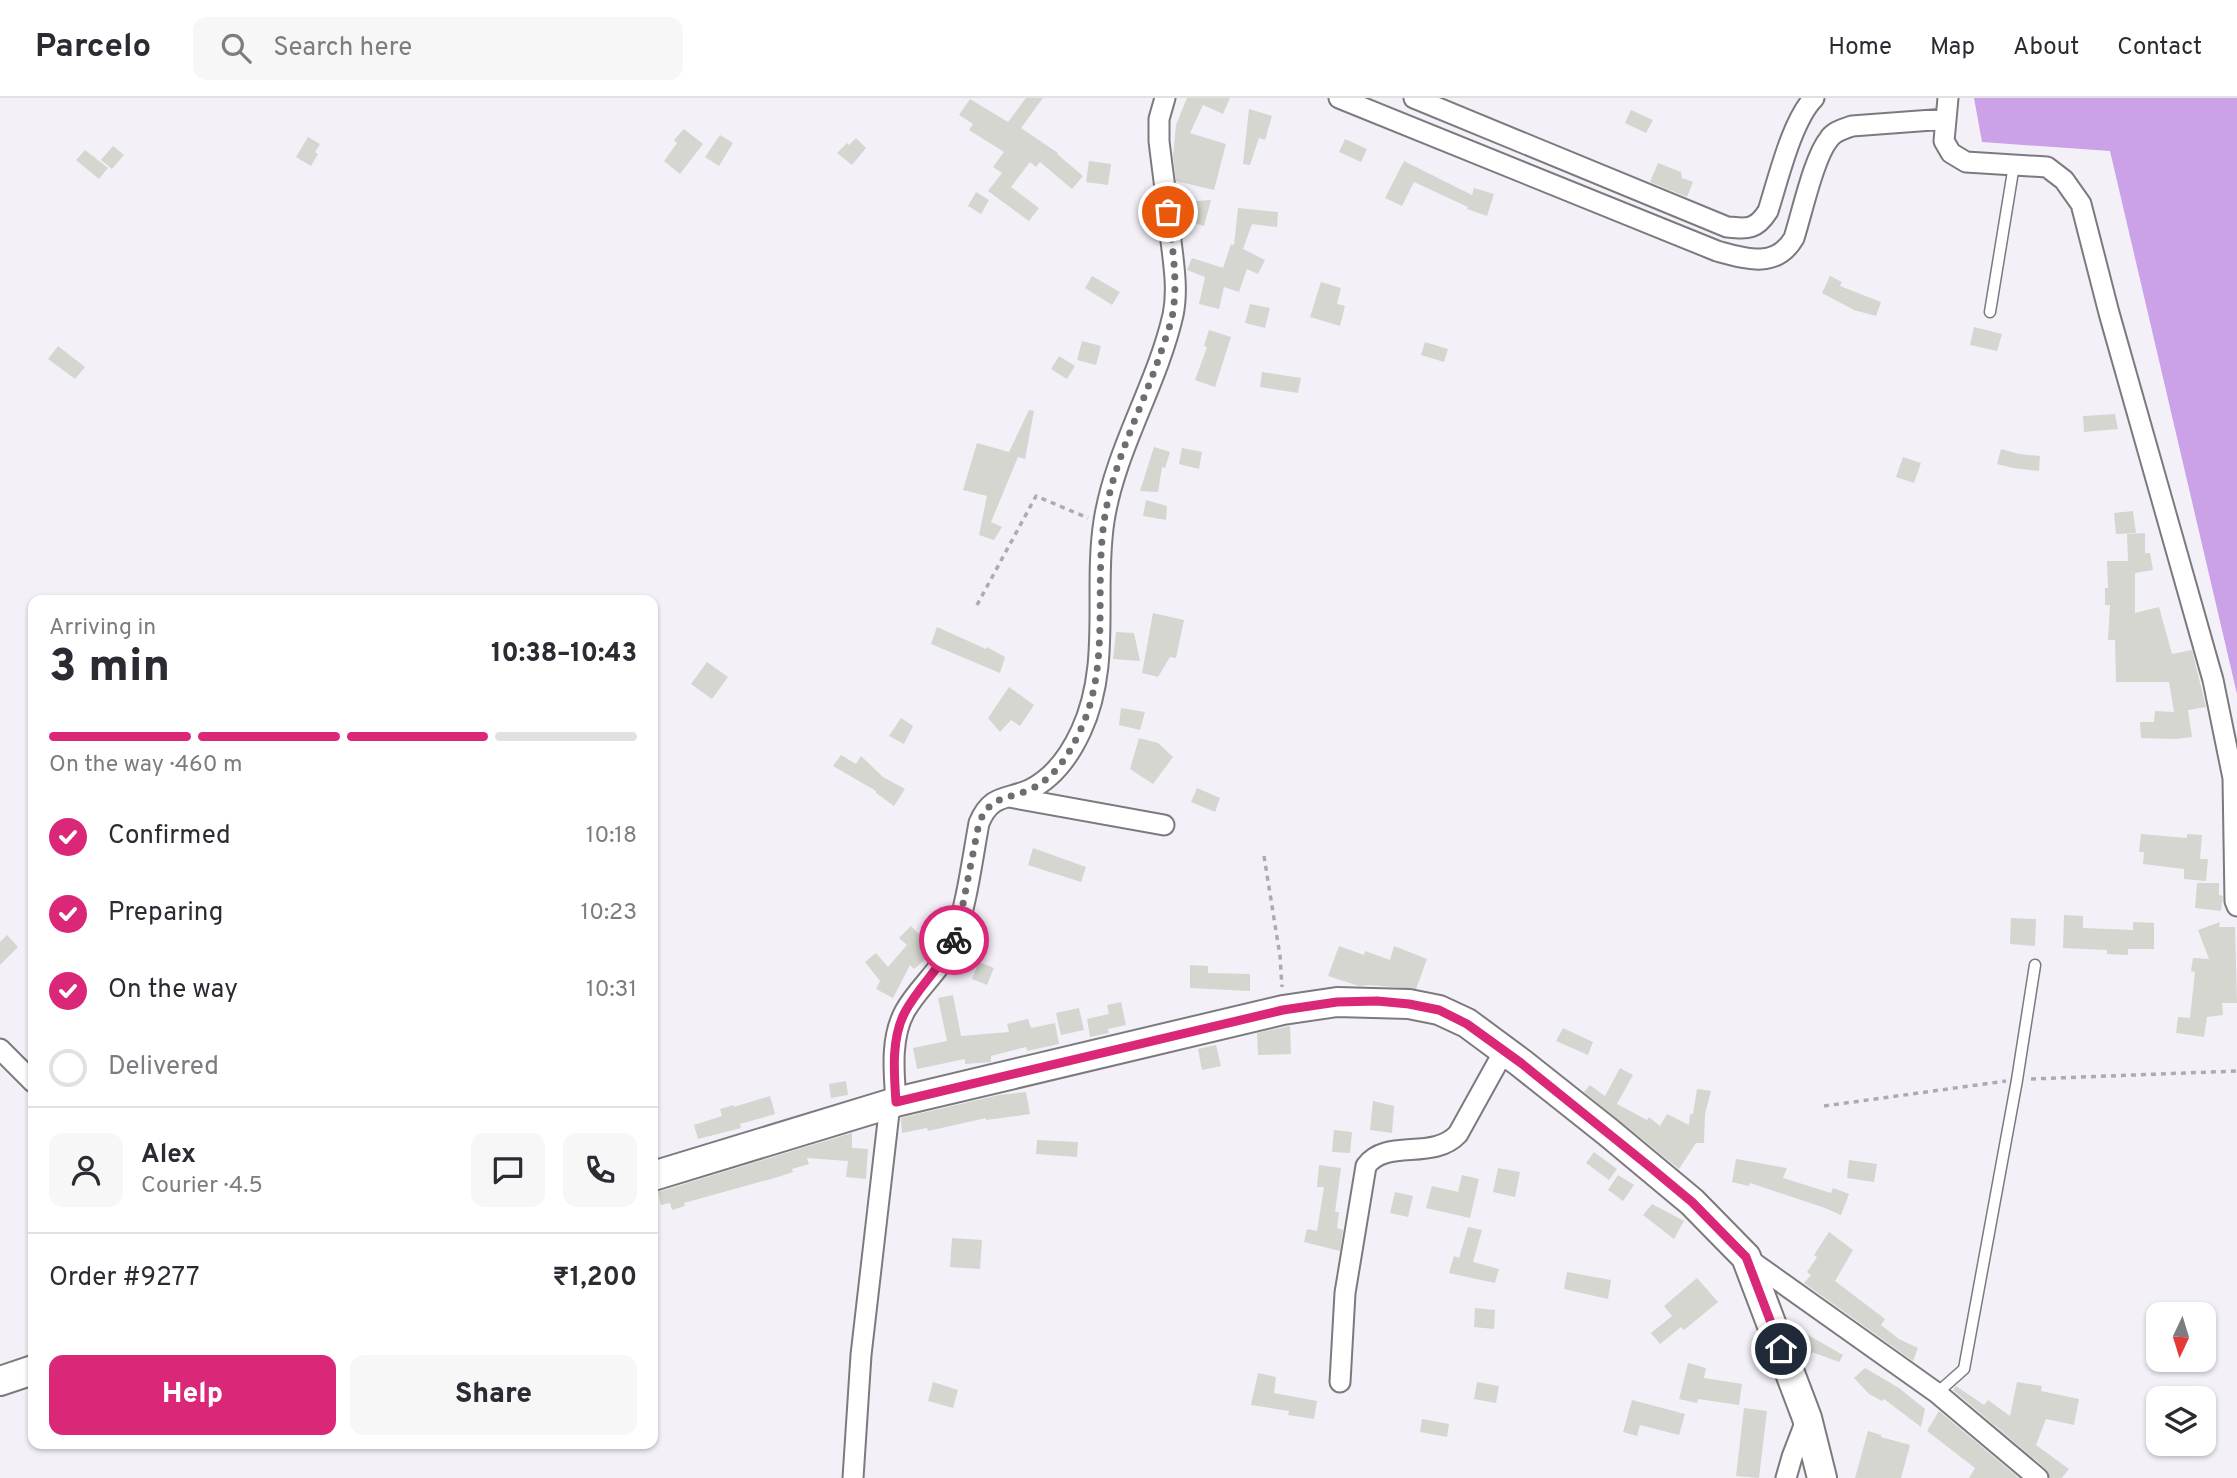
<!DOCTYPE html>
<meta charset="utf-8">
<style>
body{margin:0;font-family:Overpass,sans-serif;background:#f7f7f7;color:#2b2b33;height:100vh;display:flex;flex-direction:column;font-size:26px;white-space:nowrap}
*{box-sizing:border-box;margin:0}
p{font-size:23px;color:#7c7c81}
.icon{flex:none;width:38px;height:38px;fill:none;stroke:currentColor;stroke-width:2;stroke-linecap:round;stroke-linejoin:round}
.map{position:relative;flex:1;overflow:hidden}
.drawer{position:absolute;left:28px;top:497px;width:630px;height:854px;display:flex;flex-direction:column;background:#fff;border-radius:14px;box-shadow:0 2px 5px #0004}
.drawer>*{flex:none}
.needle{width:46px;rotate:184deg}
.controls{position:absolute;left:2146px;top:1204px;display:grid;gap:14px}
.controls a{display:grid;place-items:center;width:70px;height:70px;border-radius:14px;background:#fff;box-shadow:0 2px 5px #0004;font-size:35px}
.pin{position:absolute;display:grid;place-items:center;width:60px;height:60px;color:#fff;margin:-30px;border:4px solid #fff;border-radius:50%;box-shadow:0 2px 7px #0007}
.courier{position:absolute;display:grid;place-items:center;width:70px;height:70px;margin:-35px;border:5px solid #db2777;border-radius:50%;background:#fff;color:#222;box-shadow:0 2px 9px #0007}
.head em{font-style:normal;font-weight:800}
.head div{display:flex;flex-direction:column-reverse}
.head{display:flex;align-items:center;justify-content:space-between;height:119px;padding:0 21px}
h1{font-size:46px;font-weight:800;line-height:52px}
.bar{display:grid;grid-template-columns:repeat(4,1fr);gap:10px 7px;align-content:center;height:84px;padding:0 21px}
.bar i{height:9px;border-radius:5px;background:#e1e1e2}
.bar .current{background:#db2777}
.bar p{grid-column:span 4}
.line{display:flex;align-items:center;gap:18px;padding:0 21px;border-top:2px solid #e1e1e2}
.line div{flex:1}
.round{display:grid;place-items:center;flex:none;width:74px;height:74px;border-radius:14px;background:#f7f7f7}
ol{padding:0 21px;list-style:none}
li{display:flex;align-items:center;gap:21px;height:77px}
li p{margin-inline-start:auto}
li .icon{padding:7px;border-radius:50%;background:#db2777;color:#fff;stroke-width:4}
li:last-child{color:#7c7c81}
li i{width:38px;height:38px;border:4px solid #e1e1e2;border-radius:50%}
.cta{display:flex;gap:14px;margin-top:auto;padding:14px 21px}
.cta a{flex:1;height:80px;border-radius:14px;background:#db2777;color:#fff;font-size:28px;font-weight:800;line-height:80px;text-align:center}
.cta a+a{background:#f7f7f7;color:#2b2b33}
header{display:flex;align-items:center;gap:42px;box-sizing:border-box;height:98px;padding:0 35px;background:#fff;border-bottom:2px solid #e1e1e2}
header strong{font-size:33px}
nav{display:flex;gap:38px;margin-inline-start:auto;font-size:24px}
.search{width:490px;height:63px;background:#f7f7f7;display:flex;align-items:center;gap:18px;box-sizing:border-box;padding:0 24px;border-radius:14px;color:#7c7c81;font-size:26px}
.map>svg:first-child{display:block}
.water{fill:#cba1e8}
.building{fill:#d4d6cf}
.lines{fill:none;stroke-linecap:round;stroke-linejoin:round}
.service-casing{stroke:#7d797f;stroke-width:13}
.minor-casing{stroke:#7d797f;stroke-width:23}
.secondary-casing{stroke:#7d797f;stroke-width:32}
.path{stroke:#aeaab1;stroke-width:3.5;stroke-dasharray:5 5;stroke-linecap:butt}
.service{stroke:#fff;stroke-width:10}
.minor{stroke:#fff;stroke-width:19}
.secondary{stroke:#fff;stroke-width:28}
.done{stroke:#706d72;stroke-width:7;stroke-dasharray:0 12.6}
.route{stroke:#db2777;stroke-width:9}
</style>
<header>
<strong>Parcelo</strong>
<div class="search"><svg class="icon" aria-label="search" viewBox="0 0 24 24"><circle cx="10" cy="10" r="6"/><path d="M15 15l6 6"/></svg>Search here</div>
<nav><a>Home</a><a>Map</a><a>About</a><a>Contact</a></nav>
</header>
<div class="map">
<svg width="2237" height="1380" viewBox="0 0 2237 1380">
<rect width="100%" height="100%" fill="#f4f0f8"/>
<path class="water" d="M1974,0H2237V596L2110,53L1982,44Z"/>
<path class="building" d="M1026,0H1043L1021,30L1058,55L1057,56L1083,78L1072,91L1040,64L1036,69L1030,64L1011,89L1039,110L1029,123L988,93L1002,75L993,69L1004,54L969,32L973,26L959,17L970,1L1008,24Z
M1187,0H1230L1223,16L1203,7L1190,35L1226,46L1214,92L1176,83L1173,58L1176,27Z
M1249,11L1272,18L1265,42L1259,40L1250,67L1243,66Z
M1631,12L1653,22L1646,35L1625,25Z
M684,31L703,46L680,76L664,63L677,45L674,42Z
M720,37L733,45L719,68L705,59Z
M308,39L320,46L315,54L318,56L311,68L296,59Z
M856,40L866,50L852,67L837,55L847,45L849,47Z
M1345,41L1367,51L1361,64L1339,54Z
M113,48L124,57L112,71L101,62Z
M85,52L108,70L99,81L76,62Z
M1089,63L1111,66L1108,87L1086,84Z
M1404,63L1472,97L1474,90L1494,96L1487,118L1467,111L1468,109L1414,84L1402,108L1385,100Z
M1658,65L1681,74L1682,80L1693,84L1687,99L1650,84Z
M976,94L989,102L981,116L968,108Z
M1211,102L1204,128L1190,124L1196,103Z
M1238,110L1278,114L1277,129L1252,126L1243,151L1265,162L1258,176L1247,171L1239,194L1224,189L1219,211L1199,206L1205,179L1187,172L1192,160L1223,170L1231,146L1234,147Z
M1092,178L1120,194L1112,207L1085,190Z
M1830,178L1842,184L1840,188L1881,204L1876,218L1854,212L1822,195Z
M1321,184L1341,190L1337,206L1345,208L1340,228L1310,219Z
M1250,206L1270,210L1265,230L1245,225Z
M1974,229L2002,236L1997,253L1970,247Z
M1209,232L1231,239L1215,289L1195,282L1207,249L1204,248Z
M1082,243L1101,248L1096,267L1077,262Z
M1425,244L1448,251L1444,264L1421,257Z
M58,248L85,269L75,281L48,261Z
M1059,258L1075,268L1067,281L1051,271Z
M1262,274L1301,280L1298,295L1260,289Z
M1029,312L1034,313L1025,361L1018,359L991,424L1002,429L994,442L979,437L987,398L963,392L977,345L1009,354Z
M2115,316L2118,331L2084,334L2083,318Z
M1154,349L1170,354L1165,370L1162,369L1158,394L1140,393Z
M1182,350L1202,354L1199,371L1179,366Z
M2001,351L2019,356L2040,358L2039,373L2013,370L1997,366Z
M1903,359L1921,365L1914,385L1896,379Z
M1146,402L1167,408L1166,422L1143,418Z
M2133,413L2136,435L2116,436L2114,415Z
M2145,435V455H2150L2153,472L2135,475V515L2159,509L2172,556L2192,552L2206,609L2188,612L2192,639L2175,641L2141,640L2140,624H2154L2155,613L2174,614L2169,584H2116L2115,542H2108L2110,507H2105V490H2108L2107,463H2128L2127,436Z
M1153,515L1184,522L1176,560L1170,559L1158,579L1142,575Z
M937,529L986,551L987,549L1005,559L1000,575L931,546Z
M1116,534L1134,535L1140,563L1113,561Z
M707,564L728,579L712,601L691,586Z
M1009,589L1034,607L1020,628L1011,622L1000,634L988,620Z
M1121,610L1145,614L1140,632L1119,627Z
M901,620L913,628L904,646L889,638Z
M1139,640L1158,645L1173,659L1153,686L1130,671Z
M841,657L856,666L861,658L883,679L905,691L894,708L876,695V693L833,668Z
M1197,690L1220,700L1215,714L1191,704Z
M2141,736L2187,740V736L2202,737L2200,761H2208L2206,783L2184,781V771L2143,766L2144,754H2139Z
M1033,750L1086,769L1081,784L1028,767Z
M2197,785H2219V797L2223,798L2221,813L2195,810Z
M2064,817L2083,818V830L2133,832V824L2154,825V851H2128V857L2107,856V852L2063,850Z
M2011,820L2036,821L2035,848L2010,846Z
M2220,824L2219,829H2235L2237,905H2222L2223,917L2207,919L2204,939L2176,935L2178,919L2190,920L2195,874L2191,873L2193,860L2209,861L2198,832Z
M911,828L935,853L914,871L910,867L893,900L876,891L880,883L865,864L876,855L888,869L907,847L899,840Z
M7,837L18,849L0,867V844Z
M1339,848L1364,857L1365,853L1390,862L1394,848L1427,861L1416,891L1368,887L1359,888L1328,878Z
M979,864L994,870L987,887L972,881Z
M1190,867L1208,868V875L1250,876V893L1190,890Z
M953,897L961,938L1009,934L1007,926L1028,921L1031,930L1055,925L1059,946L1027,953L1026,949L991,958V964L965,966V961L917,971L913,950L947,943L938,900Z
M1121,904L1126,927L1108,931L1109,935L1090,939L1087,921L1109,916L1107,907Z
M1079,910L1084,932L1061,937L1056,915Z
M1290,928L1291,956L1258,957L1257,935Z
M1563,930L1593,944L1588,957L1556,943Z
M1216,947L1221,968L1202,972L1198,951Z
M1620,970L1633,977L1617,1006L1647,1022L1649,1019L1660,1028L1667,1016L1689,1027L1690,1016H1693L1697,991L1711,993L1705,1016L1704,1045H1696L1679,1071L1584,994L1590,987L1605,998Z
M846,983L848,997L831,1000L829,986Z
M1026,994L1030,1016L986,1022V1020L928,1033L927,1030L902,1035L901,1020L999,997Z
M770,998L775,1016L740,1026L741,1030L698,1041L694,1027L722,1018L720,1011L734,1007V1009Z
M1373,1003L1394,1008L1392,1035L1370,1032Z
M1334,1032L1352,1034L1350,1055L1332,1054Z
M852,1035V1050L868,1051L866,1081L846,1079L848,1063L807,1060L809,1066L792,1071L793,1074L778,1079L684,1105L685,1108L672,1112L670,1105L661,1107L658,1094Z
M1037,1042L1078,1044L1077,1059L1036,1056Z
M1594,1054L1617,1071L1609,1082L1586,1065Z
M1736,1061L1787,1070L1783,1080L1831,1095L1833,1090L1849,1096L1841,1117L1825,1110L1750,1085L1749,1088L1732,1084Z
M1849,1062L1877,1066L1874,1084L1847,1080Z
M1319,1067L1341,1070L1335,1114H1339L1337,1130L1343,1132L1340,1153L1304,1144L1307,1131L1317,1133L1324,1089H1317Z
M1498,1070L1520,1074L1515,1099L1493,1094Z
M1462,1077L1479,1081L1470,1120L1426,1110L1432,1088L1458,1094Z
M1618,1077L1634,1087L1623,1103L1608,1092Z
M1395,1094L1413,1098L1408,1119L1390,1115Z
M1652,1106L1684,1123L1674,1141L1643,1117Z
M1468,1129L1482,1132L1473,1164L1499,1171L1495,1185L1449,1175L1454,1158L1459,1160Z
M1829,1134L1853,1152L1835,1183L1885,1221L1881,1227L1899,1241L1918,1250L1913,1263L1804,1185L1811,1177L1807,1174L1817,1159L1814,1157Z
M952,1140L982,1142L980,1171L950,1169Z
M1567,1174L1611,1182L1608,1201L1564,1191Z
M1697,1180L1718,1204L1684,1232L1681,1229L1660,1246L1651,1235L1672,1218L1664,1208Z
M1475,1210L1495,1212L1494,1231L1474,1229Z
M1801,1233L1843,1257L1839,1264L1812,1254V1256L1799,1252L1797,1247Z
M1688,1265L1706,1270L1704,1280L1742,1286L1739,1307L1698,1301L1697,1305L1679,1301Z
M1865,1270L1899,1290L1925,1311L1921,1329L1884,1301L1882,1303L1869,1296L1854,1280Z
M1258,1275L1276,1279L1274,1295L1317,1303L1314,1321L1288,1317L1289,1313L1251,1307Z
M933,1284L958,1292L953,1310L928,1303Z
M1477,1284L1499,1288L1496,1305L1474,1301Z
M2017,1284L2042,1288L2041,1293L2079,1301L2074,1327L2046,1321L2036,1347L2069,1371L2062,1380H2050L2046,1371L1953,1292L1956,1288L1984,1307L1988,1302L2010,1318Z
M1632,1302L1685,1316L1679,1337L1640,1327L1637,1338L1623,1334Z
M1744,1310L1767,1313L1759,1380L1736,1378Z
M1939,1313L2019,1380H1969L1975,1370L1927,1333Z
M1422,1321L1449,1326L1447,1339L1420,1334Z
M1868,1333L1881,1337V1339L1910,1347L1901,1380H1855Z"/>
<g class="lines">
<g class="service-casing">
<path id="service" d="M1990,214L2014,67
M1937,1295L1964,1271L2017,982L2035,867"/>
</g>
<g class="minor-casing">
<path id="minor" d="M1339,0L1717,153C1746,161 1776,171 1794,140C1802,115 1814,59 1829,41C1834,33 1844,31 1852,28L1946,21
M1414,0L1727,129C1748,131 1756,132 1768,113C1778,82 1792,22 1814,0
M1948,0L1944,43L1951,55L1966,64L2047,69L2064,82L2081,106L2109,215L2213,582L2233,680L2235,803L2237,808
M1009,699L1164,727
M0,951L33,984
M896,1004C894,975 890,940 905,913C919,888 944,870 954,842C967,805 972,763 979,725C991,696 1006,702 1029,692C1054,680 1070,657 1081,633C1112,566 1093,494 1104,423C1115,352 1157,287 1173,217C1178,193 1174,168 1171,143C1168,110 1163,77 1159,43V21L1165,0
M1747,1160L1937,1295L2038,1380
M1340,1284L1345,1195L1366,1068C1386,1040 1433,1063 1458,1036L1504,953
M853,1380L861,1257L890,1006
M1786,1380L1792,1359L1807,1320"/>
</g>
<g class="secondary-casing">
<path id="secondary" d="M653,1078L896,1004L1283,912L1337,904L1409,906L1439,912L1467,925L1521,965L1608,1034L1692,1104L1746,1159L1807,1320L1822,1380
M0,1283L33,1272"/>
</g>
<path class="path" d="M977,507L1036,398L1088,420
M1264,758L1280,858L1282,889
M2031,981L2237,973
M1824,1008L2006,983"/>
<use href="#service" class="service"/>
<use href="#minor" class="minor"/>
<use href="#secondary" class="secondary"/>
</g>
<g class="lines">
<path class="done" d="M954,842L960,821L979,725C991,697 1006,702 1029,692C1054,681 1069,657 1080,633C1111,567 1094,495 1104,424C1112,365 1142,311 1161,254C1165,241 1171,227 1173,214C1178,180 1172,147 1168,114"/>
<path class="route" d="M954,842C941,870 919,888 905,914C891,940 894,975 896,1004L1283,912L1337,904L1377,903L1409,906L1439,912L1467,926L1521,965L1650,1069L1692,1104L1746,1159L1781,1251"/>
</g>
</svg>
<div class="controls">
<a><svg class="needle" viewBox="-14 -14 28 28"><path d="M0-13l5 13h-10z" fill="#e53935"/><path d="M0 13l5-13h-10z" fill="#7c7c81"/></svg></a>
<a><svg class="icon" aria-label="layers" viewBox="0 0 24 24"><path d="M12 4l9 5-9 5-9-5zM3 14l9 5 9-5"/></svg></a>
</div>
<div class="pin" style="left:1168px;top:114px;background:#ea580c"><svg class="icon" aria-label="bag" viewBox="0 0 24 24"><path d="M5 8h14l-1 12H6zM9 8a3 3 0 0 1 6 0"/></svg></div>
<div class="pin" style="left:1781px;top:1251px;background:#1f2937"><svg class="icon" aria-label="home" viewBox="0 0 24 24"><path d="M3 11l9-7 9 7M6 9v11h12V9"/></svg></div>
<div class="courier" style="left:954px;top:842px"><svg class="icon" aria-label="bike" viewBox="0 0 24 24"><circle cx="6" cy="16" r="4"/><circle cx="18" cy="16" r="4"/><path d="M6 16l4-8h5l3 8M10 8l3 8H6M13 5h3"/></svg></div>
<section class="drawer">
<div class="head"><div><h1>3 min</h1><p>Arriving in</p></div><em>10:38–10:43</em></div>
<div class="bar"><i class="current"></i><i class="current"></i><i class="current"></i><i></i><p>On the way · 460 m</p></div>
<ol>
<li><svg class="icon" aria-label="check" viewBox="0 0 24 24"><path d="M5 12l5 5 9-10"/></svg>Confirmed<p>10:18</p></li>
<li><svg class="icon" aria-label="check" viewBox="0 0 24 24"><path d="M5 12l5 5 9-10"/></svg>Preparing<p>10:23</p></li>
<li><svg class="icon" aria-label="check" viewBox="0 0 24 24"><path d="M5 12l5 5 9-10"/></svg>On the way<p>10:31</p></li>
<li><i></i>Delivered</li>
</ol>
<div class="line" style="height:126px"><a class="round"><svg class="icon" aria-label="person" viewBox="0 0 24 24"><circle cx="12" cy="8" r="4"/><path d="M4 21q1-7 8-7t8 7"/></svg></a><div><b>Alex</b><p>Courier · 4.5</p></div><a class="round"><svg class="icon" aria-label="chat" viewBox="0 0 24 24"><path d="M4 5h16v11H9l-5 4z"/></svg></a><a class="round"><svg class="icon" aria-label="phone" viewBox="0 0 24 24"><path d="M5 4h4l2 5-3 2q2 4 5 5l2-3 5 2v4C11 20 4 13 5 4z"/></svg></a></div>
<div class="line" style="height:91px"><div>Order #9277</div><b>₹1,200</b></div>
<div class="cta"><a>Help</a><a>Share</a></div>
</section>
</div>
